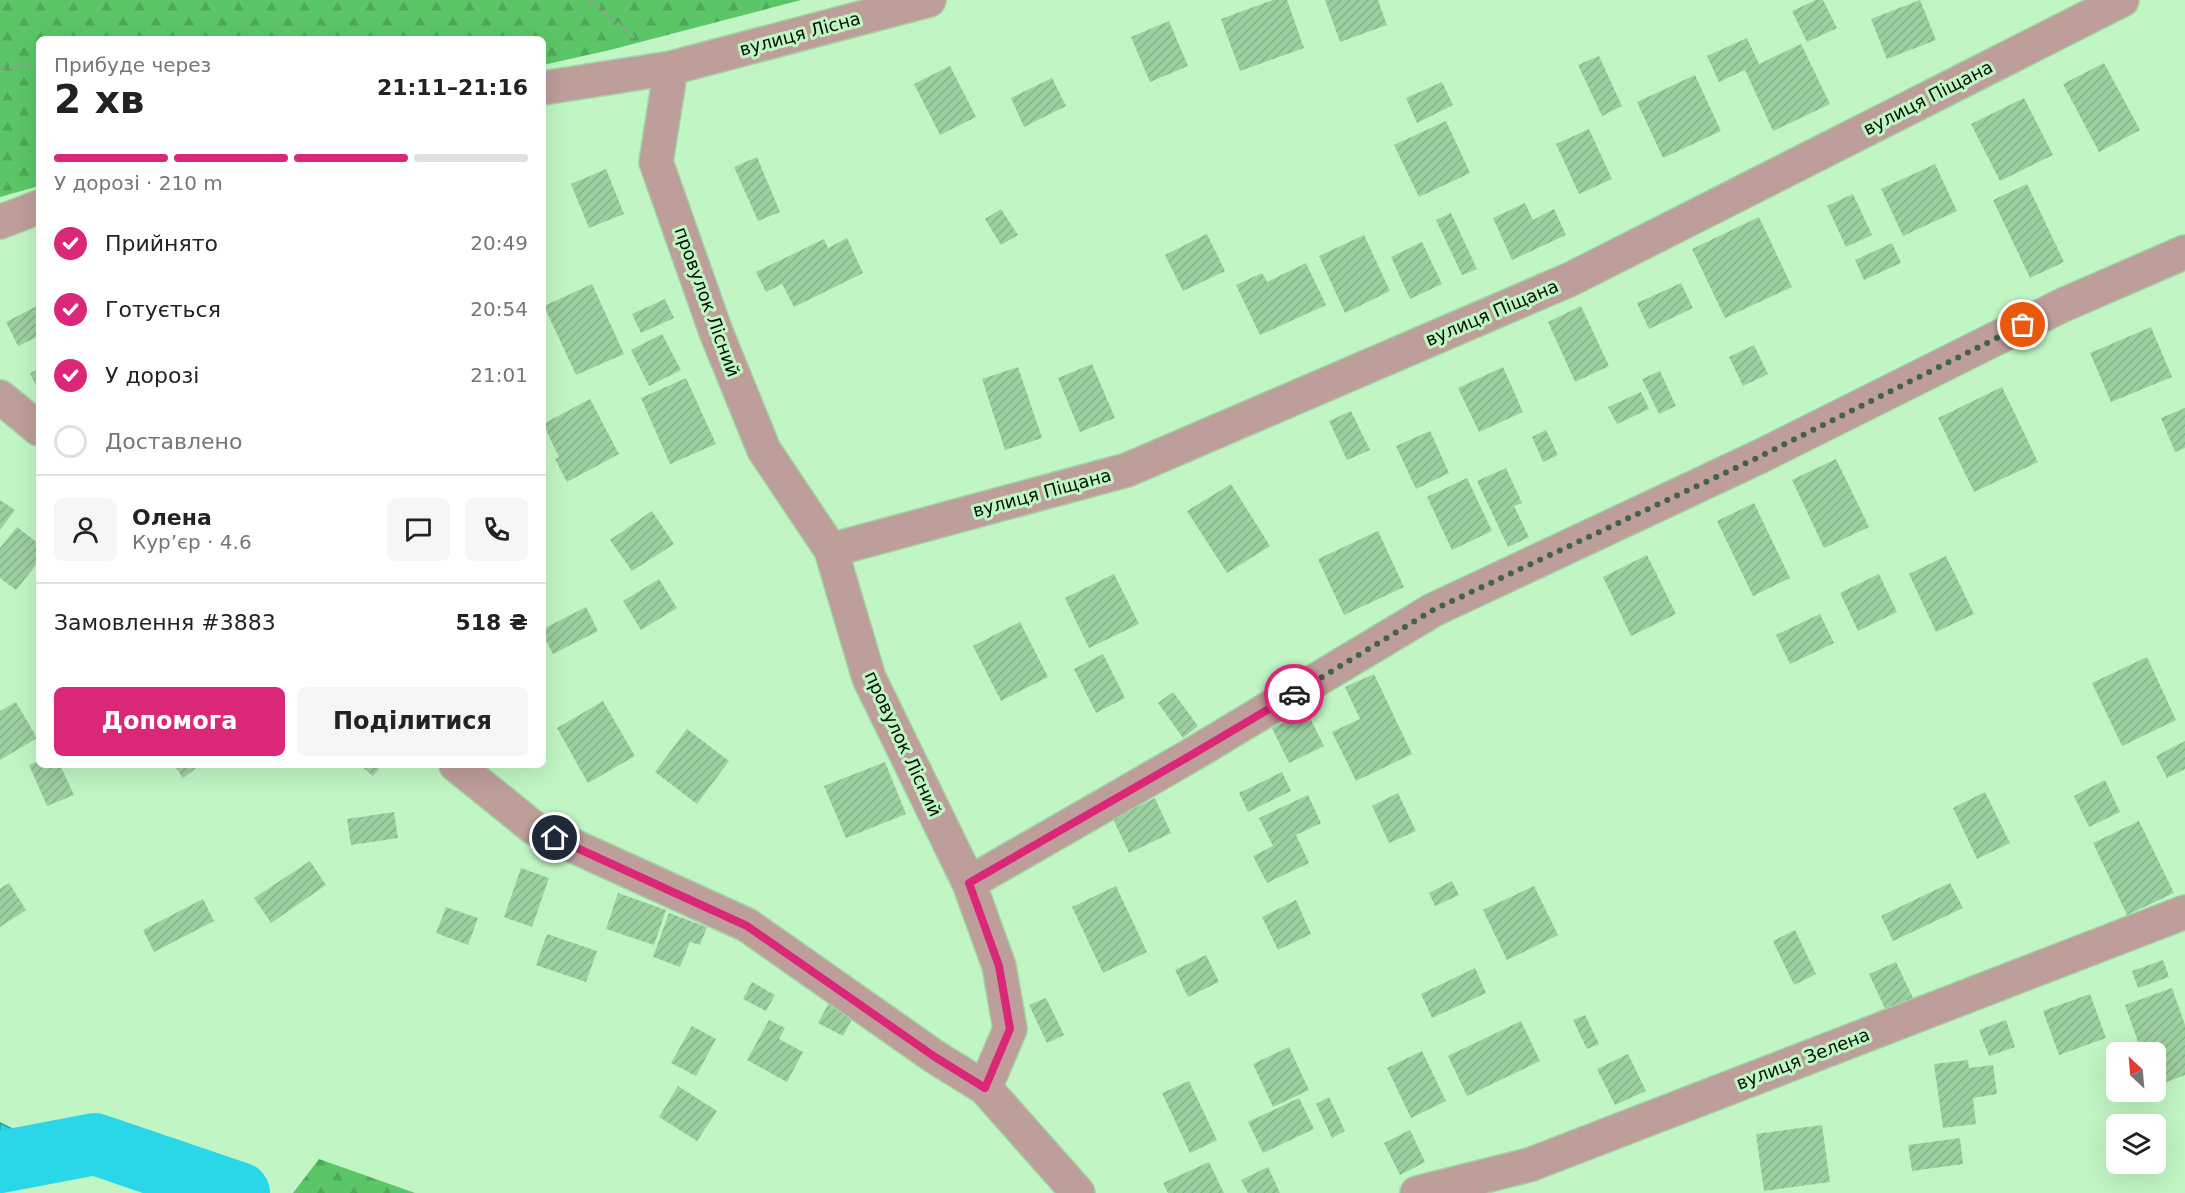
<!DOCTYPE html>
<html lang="uk">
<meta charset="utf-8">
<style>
body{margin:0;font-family:"DejaVu Sans",sans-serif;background:#f6f6f6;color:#222;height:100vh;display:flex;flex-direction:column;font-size:22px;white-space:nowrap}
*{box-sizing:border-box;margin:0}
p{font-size:20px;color:#767676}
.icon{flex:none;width:33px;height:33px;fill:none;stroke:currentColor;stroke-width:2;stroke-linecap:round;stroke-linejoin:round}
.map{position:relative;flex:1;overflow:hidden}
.drawer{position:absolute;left:36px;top:36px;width:510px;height:732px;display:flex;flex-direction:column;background:#fff;border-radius:9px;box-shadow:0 6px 24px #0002}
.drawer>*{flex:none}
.needle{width:39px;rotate:334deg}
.buttons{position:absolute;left:2106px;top:1042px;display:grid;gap:12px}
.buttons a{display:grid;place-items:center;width:60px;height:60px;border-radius:9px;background:#fff;box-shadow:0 6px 24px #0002;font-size:30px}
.pin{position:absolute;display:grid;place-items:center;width:51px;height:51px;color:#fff;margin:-26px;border:3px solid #fff;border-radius:50%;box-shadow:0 2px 6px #0007}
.courier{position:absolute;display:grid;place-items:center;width:60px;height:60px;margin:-30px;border:4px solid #db2777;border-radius:50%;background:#fff;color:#222;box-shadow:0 2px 8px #0007}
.summary em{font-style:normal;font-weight:700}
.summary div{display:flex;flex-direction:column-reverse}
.summary{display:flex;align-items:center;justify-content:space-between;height:102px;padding:0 18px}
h1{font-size:39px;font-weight:700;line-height:45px}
.bar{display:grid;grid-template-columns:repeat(4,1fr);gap:9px 6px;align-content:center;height:72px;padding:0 18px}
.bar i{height:8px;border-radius:4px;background:#e0e0e0}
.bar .selected{background:#db2777}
.bar p{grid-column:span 4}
.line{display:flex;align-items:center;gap:15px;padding:0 18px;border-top:2px solid #e0e0e0}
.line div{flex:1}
.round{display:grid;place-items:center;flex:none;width:63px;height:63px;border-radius:9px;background:#f6f6f6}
ol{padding:0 18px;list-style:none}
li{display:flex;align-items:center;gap:18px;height:66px}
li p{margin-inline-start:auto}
li .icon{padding:6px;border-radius:50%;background:#db2777;color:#fff;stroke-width:4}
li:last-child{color:#767676}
li i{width:33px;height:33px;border:3px solid #e0e0e0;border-radius:50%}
.action{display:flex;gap:12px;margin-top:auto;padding:12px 18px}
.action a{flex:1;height:69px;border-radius:9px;background:#db2777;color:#fff;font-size:24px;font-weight:700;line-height:69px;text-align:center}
.action a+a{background:#f6f6f6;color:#222}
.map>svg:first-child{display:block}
.forest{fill:url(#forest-firs)}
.water{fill:url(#water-waves);stroke:#1e9ca4;stroke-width:1.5}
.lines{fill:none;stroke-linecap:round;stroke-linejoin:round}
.river{stroke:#2ad7e9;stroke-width:62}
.building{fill:url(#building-hatch)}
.minor-casing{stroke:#a2d2a5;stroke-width:36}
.path{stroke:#82ab84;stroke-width:4;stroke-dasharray:4.5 4.5;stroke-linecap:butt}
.minor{stroke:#be9e9a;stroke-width:33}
.done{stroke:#456247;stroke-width:6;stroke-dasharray:0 10.8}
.route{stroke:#db2777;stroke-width:8}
.labels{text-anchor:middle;stroke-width:6;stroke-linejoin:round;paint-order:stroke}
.street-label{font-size:18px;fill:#021203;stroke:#c1f6c4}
</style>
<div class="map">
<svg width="2185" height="1193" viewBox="0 0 2185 1193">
<defs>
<pattern id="forest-firs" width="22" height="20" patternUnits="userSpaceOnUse" patternTransform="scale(1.5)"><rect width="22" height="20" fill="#5bc668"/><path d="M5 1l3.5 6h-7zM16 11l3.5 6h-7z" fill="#4ea959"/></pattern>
<pattern id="water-waves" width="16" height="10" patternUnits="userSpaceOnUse" patternTransform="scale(1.5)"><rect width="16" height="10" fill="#2ad7e9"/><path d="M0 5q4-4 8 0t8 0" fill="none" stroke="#24b8c6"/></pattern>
<pattern id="building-hatch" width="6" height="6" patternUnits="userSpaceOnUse" patternTransform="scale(1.5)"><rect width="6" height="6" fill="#9dd0a0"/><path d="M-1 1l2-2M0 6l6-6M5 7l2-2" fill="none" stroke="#86b288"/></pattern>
</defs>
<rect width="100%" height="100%" fill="#c1f6c4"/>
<path class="forest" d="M0,0H801L610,50L543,65V39H39V186L0,197Z
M319,1159L415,1193H293Z"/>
<path class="water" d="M0,1123L24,1135L51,1127L67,1150L40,1171L0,1180Z"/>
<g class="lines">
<path class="river" d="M0,1162L95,1144L239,1193"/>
</g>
<path class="building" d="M1273,0H1287L1304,48L1240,71L1221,19Z
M1325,0H1378L1387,25L1340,42Z
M1816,0H1823L1837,28L1807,42L1792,11Z
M1920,0L1936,40L1887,59L1871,19Z
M1169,21L1188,66L1150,82L1131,37Z
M1747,38L1759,64L1801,44L1830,104L1773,131L1745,70L1719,82L1707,56Z
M1599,56L1622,106L1602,116L1578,65Z
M2104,63L2140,130L2099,152L2063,84Z
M950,66L976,117L940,135L914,84Z
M1695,75L1721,131L1663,158L1637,102Z
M1052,78L1066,106L1024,127L1011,98Z
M1442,82L1453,105L1417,123L1406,98Z
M2024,98L2053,155L2000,181L1971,124Z
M1446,121L1470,173L1419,197L1394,145Z
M1589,129L1612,179L1579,194L1556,144Z
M757,157L780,212L758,221L734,167Z
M1935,164L1957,211L1903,236L1881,189Z
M606,169L624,214L589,228L571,184Z
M2027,184L2064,262L2030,278L1993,200Z
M1853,194L1872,235L1846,247L1827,206Z
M1525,203L1533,220L1554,209L1566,235L1512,260L1493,218Z
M1001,209L1018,235L1001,245L985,219Z
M1451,213L1477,269L1462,275L1436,220Z
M1759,217L1792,287L1725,318L1692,249Z
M1207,234L1225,271L1183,291L1165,255Z
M1364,235L1390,291L1345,313L1319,256Z
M847,238L863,273L794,307L782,284L766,292L756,272L824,239L828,248Z
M1422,242L1442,284L1410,299L1391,257Z
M1892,243L1901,263L1864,280L1855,260Z
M1306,263L1326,305L1260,335L1236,285L1262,273L1267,282Z
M1681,283L1693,308L1649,329L1637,303Z
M592,284L624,354L576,375L544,306Z
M665,299L674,318L641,333L632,314Z
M39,305V336L18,346L6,322Z
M1581,306L1609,366L1575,382L1548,322Z
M2151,327L2172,377L2111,402L2090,353Z
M662,334L681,370L649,386L631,350Z
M1754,345L1768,374L1743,386L1729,357Z
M1092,364L1115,418L1080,432L1058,378Z
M1018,367L1042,438L1005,450L982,379Z
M1503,367L1523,412L1479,432L1458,388Z
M39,369V392L30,373Z
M1660,371L1676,406L1659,414L1642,379Z
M686,378L716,444L670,464L641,398Z
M2002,387L2038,462L1974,492L1938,418Z
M1641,392L1649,409L1617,424L1608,407Z
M590,399L619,454L567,482L555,459L559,457L543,424Z
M2185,408V448L2175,452L2161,418Z
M1351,411L1370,450L1347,460L1329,421Z
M1546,430L1558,455L1543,462L1532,437Z
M1430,431L1449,473L1416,489L1396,446Z
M1836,459L1869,527L1824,548L1792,480Z
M1506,468L1522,503L1514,506L1529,537L1508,547L1477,481Z
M1467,478L1492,531L1452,550L1427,497Z
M1231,484L1270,546L1227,573L1187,511Z
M0,500L15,510L0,530Z
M1754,503L1790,578L1753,596L1717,521Z
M652,511L674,544L632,571L610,540Z
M17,527L39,544V561L16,590L0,578V548Z
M1378,531L1404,587L1344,615L1318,559Z
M1647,555L1676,614L1631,636L1603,577Z
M1946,556L1974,614L1936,632L1909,574Z
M1114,574L1139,624L1089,648L1065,598Z
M1879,574L1897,612L1858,631L1840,593Z
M659,579L677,608L641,630L623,601Z
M586,607L598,631L553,654L543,635V629Z
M1820,614L1834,643L1790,664L1776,635Z
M1020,622L1048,677L1001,701L973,646Z
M1103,654L1125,698L1096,713L1074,669Z
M2147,657L2176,720L2122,746L2092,683Z
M1374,674L1412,754L1356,781L1332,732L1360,719L1345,687Z
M1173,692L1198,726L1183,738L1158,703Z
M603,701L635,756L588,783L557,728Z
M16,702L37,738L0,760V711Z
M1307,712L1324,746L1289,763L1272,728Z
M687,729L729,761L697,804L655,772Z
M2185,741V769L2167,778L2156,756Z
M39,761V765H60L74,795L47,806L29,765Z
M885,762L906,814L846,838L824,786Z
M174,765H200L183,778Z
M360,765H382L373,776Z
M1282,772L1291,791L1248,812L1239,793Z
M2105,780L2120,812L2089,827L2074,796Z
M1985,792L2010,843L1977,859L1953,808Z
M1398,793L1416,831L1389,843L1372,806Z
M1308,795L1321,823L1296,835L1309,863L1267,883L1253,856L1273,846L1259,818Z
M1155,798L1171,833L1129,853L1113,819Z
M394,812L398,838L351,845L347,819Z
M2139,821L2174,893L2127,915L2093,843Z
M310,861L326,885L271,923L254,898Z
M521,868L549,878L532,927L504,917Z
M1452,881L1459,895L1435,906L1429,893Z
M9,883L26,910L0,927V889Z
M1950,883L1963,908L1893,941L1881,916Z
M1116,886L1147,952L1103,973L1072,907Z
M1534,886L1558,935L1507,960L1483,910Z
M618,893L666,910L654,945L606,929Z
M203,899L214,921L154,952L143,930Z
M1296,900L1311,934L1278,950L1262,917Z
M446,907L478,918L468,945L436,933Z
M669,913L707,927L700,945L690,942L680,967L653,957Z
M1795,930L1816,974L1794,985L1773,941Z
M547,934L597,951L586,982L536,965Z
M1206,955L1219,982L1188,997L1175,970Z
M2163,960L2169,977L2138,988L2132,971Z
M1896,962L1915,1002L1888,1015L1869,974Z
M1475,968L1486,993L1432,1018L1421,994Z
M752,982L775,995L766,1011L743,999Z
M2172,988L2185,1025V1075L2156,1086V1053H2142L2125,1005Z
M2090,994L2106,1038L2059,1055L2043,1011Z
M1046,998L1064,1035L1047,1043L1029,1005Z
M831,999L856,1012L843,1036L818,1023Z
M1585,1015L1599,1044L1587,1049L1573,1020Z
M769,1020L785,1028L779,1039L803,1052L787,1082L747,1060Z
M2006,1020L2015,1047L1989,1056L1979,1030Z
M1521,1021L1540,1061L1467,1096L1448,1056Z
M692,1026L716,1039L696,1076L671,1063Z
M1289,1047L1309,1090L1273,1107L1253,1064Z
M1422,1051L1446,1101L1411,1118L1387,1068Z
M1628,1054L1646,1091L1615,1105L1597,1069Z
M1968,1060L1969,1068L1993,1065L1997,1094L1973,1098L1976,1124L1943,1128L1934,1064Z
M1189,1081L1217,1140L1190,1153L1162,1093Z
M678,1086L717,1111L697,1141L659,1117Z
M1329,1097L1345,1131L1332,1138L1316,1104Z
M1299,1098L1314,1129L1263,1153L1248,1122Z
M1822,1125L1830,1182L1764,1191L1756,1134Z
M1410,1130L1425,1162L1400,1175L1384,1143Z
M1960,1138L1963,1164L1912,1171L1908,1145Z
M1209,1162L1224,1193H1168L1163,1183Z
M1268,1167L1280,1193H1248L1241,1180Z"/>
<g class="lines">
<g class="minor-casing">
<path id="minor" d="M671,68L656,162L716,332L764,450L831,550L869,678L969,883L999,966L1010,1029L985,1088
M543,88L671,68L929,0
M0,222L39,207
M0,397L39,429
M831,550L1127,470L1571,279L2122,0
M456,765L534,828L747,925L935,1057L985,1088L1078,1193
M969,883L1188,757L1433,610L1761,456L2063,305L2185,252
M1417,1193L1529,1165L2185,912"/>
</g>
<path class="path" d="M589,0L637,40
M0,68L39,64"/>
<use href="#minor" class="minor"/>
</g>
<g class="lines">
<path class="done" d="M1294,694L1433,610L1761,456L2023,325"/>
<path class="route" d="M555,838L747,926L935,1057L985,1088L1010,1029L999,966L969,883L1188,757L1294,694"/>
</g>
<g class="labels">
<g class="street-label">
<text transform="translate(800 34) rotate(-15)" y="6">вулиця Лісна</text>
<text transform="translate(1928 98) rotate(-27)" y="6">вулиця Піщана</text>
<text transform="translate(707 302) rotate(70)" y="6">провулок Лісний</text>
<text transform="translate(1492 313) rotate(-23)" y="6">вулиця Піщана</text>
<text transform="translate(1042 493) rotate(-15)" y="6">вулиця Піщана</text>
<text transform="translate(903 744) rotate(65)" y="6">провулок Лісний</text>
<text transform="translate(1803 1059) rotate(-21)" y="6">вулиця Зелена</text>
</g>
</g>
</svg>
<div class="buttons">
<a><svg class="needle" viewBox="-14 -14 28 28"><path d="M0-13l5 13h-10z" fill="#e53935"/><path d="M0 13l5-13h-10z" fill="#767676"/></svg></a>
<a><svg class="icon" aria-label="layers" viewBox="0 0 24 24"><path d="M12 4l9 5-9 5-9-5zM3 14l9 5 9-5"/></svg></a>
</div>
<div class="pin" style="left:2023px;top:325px;background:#ea580c"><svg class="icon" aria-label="bag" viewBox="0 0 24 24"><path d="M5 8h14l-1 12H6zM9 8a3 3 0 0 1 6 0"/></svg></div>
<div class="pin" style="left:555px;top:838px;background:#1f2937"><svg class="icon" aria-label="home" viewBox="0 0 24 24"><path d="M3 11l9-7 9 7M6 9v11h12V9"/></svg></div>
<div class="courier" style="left:1294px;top:694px"><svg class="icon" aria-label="car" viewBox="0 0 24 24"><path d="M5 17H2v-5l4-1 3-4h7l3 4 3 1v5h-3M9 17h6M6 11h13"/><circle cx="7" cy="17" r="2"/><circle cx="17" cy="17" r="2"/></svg></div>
<section class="drawer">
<div class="summary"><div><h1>2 хв</h1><p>Прибуде через</p></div><em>21:11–21:16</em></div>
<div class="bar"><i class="selected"></i><i class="selected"></i><i class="selected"></i><i></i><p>У дорозі · 210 m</p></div>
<ol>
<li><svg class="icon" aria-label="check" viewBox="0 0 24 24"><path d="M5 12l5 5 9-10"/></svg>Прийнято<p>20:49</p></li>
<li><svg class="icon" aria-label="check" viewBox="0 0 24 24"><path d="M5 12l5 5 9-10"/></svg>Готується<p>20:54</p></li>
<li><svg class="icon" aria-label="check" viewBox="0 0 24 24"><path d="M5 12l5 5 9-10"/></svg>У дорозі<p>21:01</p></li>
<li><i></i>Доставлено</li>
</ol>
<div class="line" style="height:108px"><a class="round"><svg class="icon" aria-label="person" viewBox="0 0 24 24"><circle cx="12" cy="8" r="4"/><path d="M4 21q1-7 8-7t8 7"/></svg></a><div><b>Олена</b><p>Кур’єр · 4.6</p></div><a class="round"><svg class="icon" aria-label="chat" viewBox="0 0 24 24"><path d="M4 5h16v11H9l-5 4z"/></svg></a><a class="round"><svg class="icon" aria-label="phone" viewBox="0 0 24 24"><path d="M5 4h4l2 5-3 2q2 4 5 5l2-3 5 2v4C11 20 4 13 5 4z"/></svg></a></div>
<div class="line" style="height:78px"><div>Замовлення #3883</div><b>518 ₴</b></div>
<div class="action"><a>Допомога</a><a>Поділитися</a></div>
</section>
</div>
